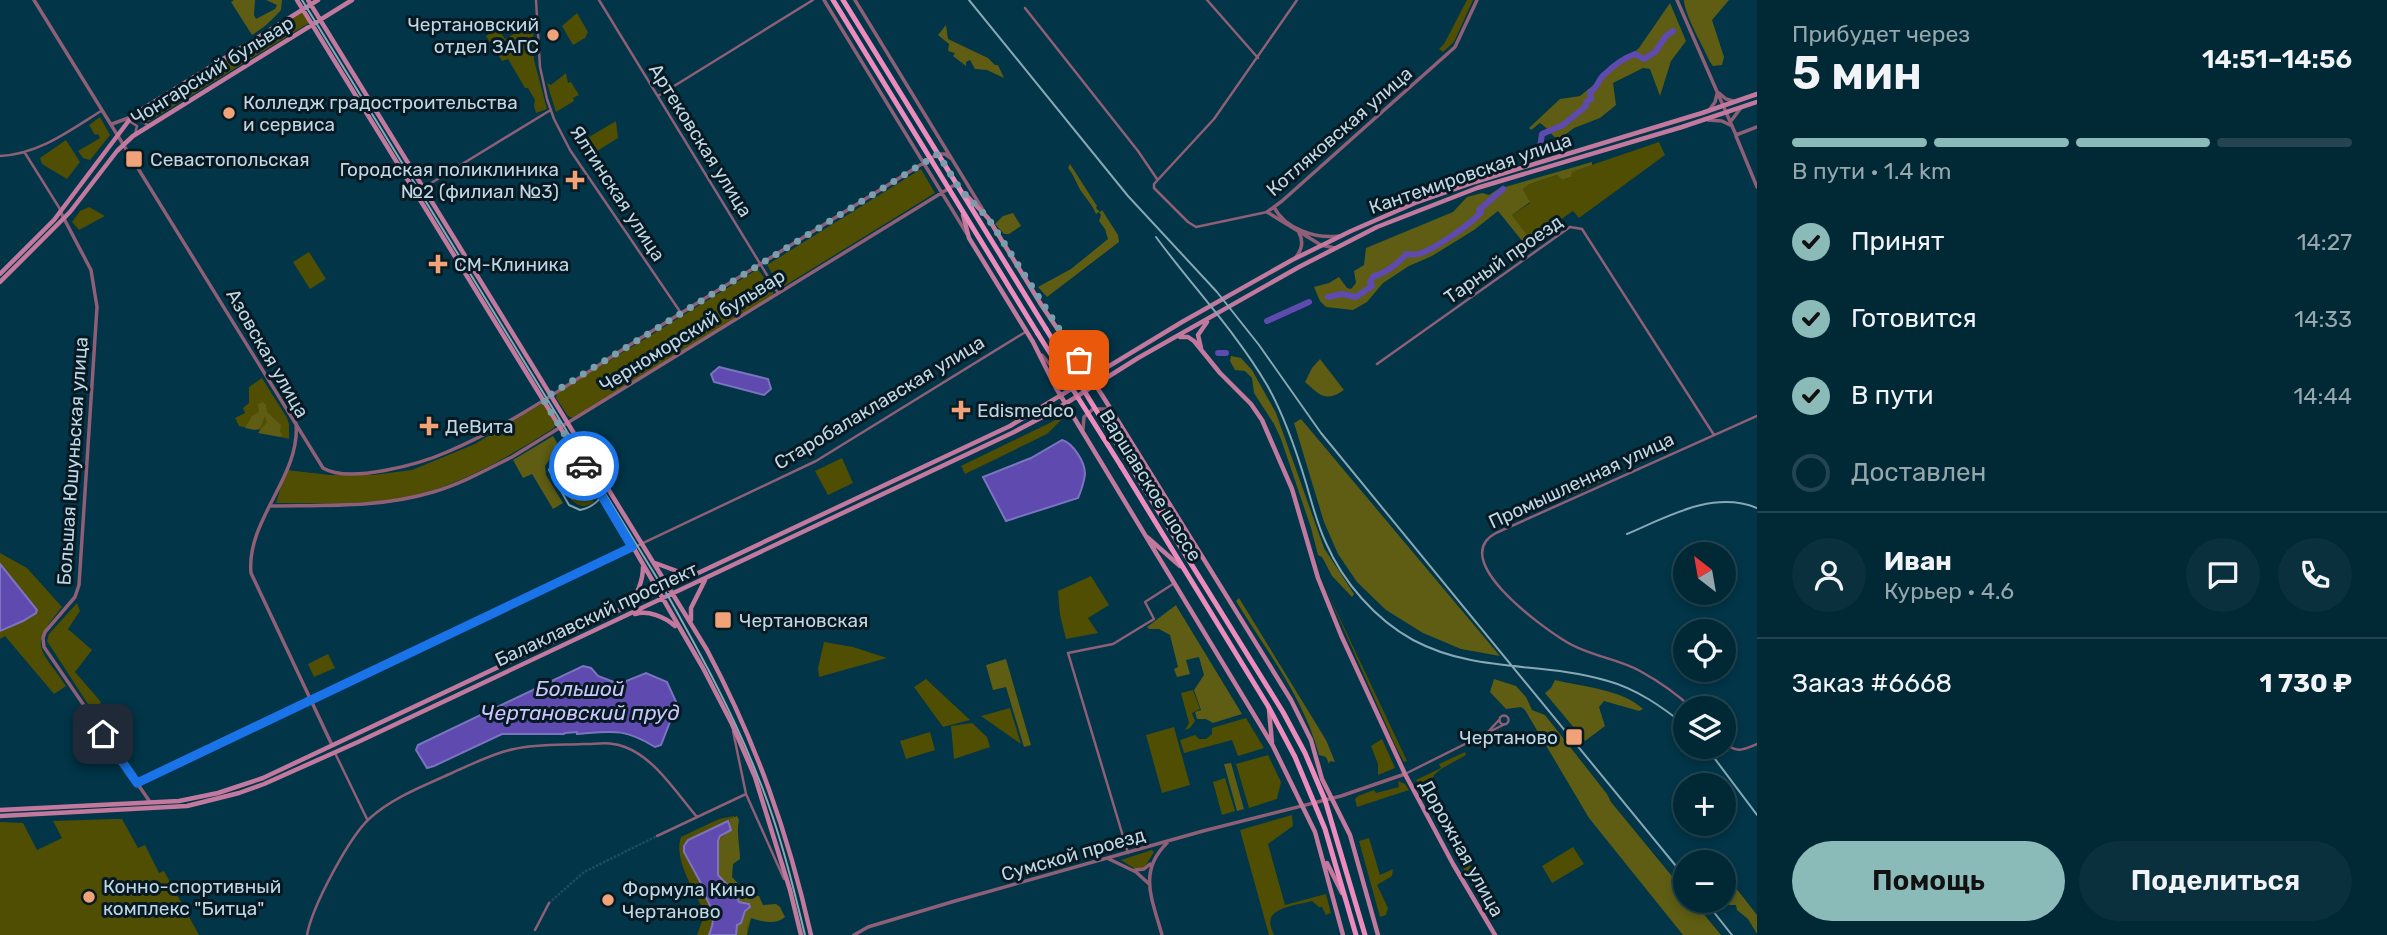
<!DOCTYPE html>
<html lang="ru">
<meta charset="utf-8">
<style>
body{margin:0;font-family:Rubik,sans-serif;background:#0b303d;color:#f1f3f6;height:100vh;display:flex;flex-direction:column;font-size:26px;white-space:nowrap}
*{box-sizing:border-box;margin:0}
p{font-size:23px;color:#96a6ad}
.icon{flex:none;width:38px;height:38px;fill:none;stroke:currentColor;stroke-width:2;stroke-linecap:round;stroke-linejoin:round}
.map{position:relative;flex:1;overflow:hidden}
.sheet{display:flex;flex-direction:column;background:#012835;width:630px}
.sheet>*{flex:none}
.needle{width:46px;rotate:329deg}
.controls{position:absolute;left:1673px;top:542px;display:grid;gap:14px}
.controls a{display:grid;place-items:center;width:63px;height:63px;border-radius:50%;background:#012835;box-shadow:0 4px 10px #0003,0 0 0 2px #234450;font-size:35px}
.pin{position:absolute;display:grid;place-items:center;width:60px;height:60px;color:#fff;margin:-30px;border-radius:14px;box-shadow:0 4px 10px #0006}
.courier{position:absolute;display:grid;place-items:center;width:70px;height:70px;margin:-35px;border:5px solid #1a73e8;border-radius:50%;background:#fff;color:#222;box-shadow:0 2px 9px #0007}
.headline em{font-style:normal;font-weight:600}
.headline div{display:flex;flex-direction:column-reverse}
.headline{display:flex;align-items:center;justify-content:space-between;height:119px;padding:0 35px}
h1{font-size:46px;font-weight:600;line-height:52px}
.bar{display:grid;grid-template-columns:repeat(4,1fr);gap:10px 7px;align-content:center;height:84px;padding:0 35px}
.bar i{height:9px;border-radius:5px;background:#234450}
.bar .current{background:#8bbbb9}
.bar p{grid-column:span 4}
.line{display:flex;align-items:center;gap:18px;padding:0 35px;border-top:2px solid #234450}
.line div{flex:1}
.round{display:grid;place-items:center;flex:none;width:74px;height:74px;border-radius:37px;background:#0b303d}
ol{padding:0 35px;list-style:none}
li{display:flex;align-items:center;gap:21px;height:77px}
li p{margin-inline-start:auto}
li .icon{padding:7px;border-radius:50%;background:#8bbbb9;color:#111;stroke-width:4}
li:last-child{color:#96a6ad}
li i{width:38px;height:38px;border:4px solid #234450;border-radius:50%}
.cta{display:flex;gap:14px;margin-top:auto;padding:14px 35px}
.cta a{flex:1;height:80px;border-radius:42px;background:#8bbbb9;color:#111;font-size:28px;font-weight:600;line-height:80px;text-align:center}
.cta a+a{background:#0b303d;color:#f1f3f6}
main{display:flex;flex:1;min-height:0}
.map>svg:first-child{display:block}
.green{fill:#4f4e03}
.forest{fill:#5e5d13}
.water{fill:#5f4aaf;stroke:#7c74bf;stroke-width:2}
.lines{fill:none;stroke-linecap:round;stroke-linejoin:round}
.river{stroke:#5f4aaf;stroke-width:6}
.minor-tunnel{stroke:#1e4d5e;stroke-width:2.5;stroke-dasharray:2.5 1.5;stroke-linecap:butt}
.minor{stroke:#8e5f76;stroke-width:2.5}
.tertiary{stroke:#8e5f76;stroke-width:3.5}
.secondary{stroke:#c3789e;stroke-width:4.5}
.primary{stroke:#ec8bbc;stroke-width:5}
.tram{stroke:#87a7b5;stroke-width:2}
.rail{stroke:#87a7b5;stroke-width:2}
.primary-bridge{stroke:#ec8bbc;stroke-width:5}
.done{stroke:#7d9eac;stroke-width:7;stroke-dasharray:0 12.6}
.route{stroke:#1a73e8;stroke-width:9}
.poi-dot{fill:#f0a279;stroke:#071a23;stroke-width:2.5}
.labels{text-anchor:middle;stroke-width:6;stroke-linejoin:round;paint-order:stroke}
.poi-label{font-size:19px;fill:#c0d7e3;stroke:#071a23;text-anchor:start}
.street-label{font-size:19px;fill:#c0d7e3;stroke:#071a23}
.water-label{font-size:21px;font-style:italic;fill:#cac5fa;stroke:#071a23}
</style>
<main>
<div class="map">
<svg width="1757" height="935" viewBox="0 0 1757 935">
<rect width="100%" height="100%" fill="#013547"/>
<path class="green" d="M1467,0H1473L1454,42L1443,52L1439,49L1444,44Z
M302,12L309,23L148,122L143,121L140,116L141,111Z
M577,13L588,32L585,38L573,45L562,26Z
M533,23L534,60L547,109L536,113L534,106L535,100L528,88H525L508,59L502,61L486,36L497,28L505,39Z
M566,73L568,83L571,82L579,95L573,98L574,101L556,112L547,83L551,85Z
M100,117L110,135L90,160L83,158L78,151L100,138L98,134L95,135L89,125Z
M616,121L618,138L597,151L589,137Z
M66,140L80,162L67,179L42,164L40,158Z
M1659,142L1665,155L1579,218L1573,211L1530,241L1512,215L1530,203L1523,189L1530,184L1557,175L1562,180L1571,177V172Z
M921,169L935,193L781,288L780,287L767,265Z
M89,207L105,216L79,230L72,222L80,211Z
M309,252L326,279L310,289L293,262Z
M758,269L773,291V295L573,418L568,416L556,398L557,393Z
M262,378L287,418L289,424V439L269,434L268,432L239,426L235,418L245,413L243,408L249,403V387Z
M543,403L555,422L554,428C503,460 450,492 389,500C351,505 314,503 276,503L286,470L330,475H373L412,470L475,444Z
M1062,417V419L1047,434L965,474L961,466Z
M565,454L594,502C591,504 587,506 583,506C569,505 554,476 555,464Z
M842,458L853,483L828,495L815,471Z
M1601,474L1603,481L1535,511L1530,505Z
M0,553L27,568L62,607C29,648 38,645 66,686L54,694L5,636L0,639Z
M1091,576L1109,605L1088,618L1098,633L1066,639L1060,615L1058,591Z
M1325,587L1407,761L1404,762L1395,745Z
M77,603L80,611L68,629L92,650L75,672L101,702L98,706L103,709L124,736L128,746L119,752L47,641L49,634Z
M824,642L853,647L887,658L819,677L818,668Z
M328,654L335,668L314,677L308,664Z
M926,679L970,720L943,727L914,687Z
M1193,690L1200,709L1192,713L1195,721L1190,728L1185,730L1189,723L1181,693Z
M1010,708L1021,744L981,716Z
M1246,718L1264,748L1238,756L1232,740L1184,753L1180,740L1195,735L1199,739H1206L1212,734V728Z
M972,723L987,737L990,747L954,759L951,726Z
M1174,727L1190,785L1162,793L1146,735Z
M930,732L935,750L906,759L900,741Z
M1382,739L1395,768L1378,775V764L1371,746Z
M1465,752L1466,755L1441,769L1434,775L1431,783L1436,794L1427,800L1416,780L1441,768L1439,764Z
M1268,755L1281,782L1277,799L1249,808L1236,764Z
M1225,778L1235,811L1222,815L1213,782Z
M1398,781L1405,784L1409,790L1357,807L1355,799L1358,796L1374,790L1376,793L1399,787Z
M1437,807L1475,874L1486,878L1473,886L1431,810Z
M1292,815L1293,826L1268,844L1285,905L1326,894L1331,913L1326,915L1322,907H1319L1312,901C1301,904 1275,907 1271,918C1269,924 1272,930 1274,935H1269L1240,830Z
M734,816L730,878L750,898L751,919L747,935H697L705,913C695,892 673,859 681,837L719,819Z
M113,819H122L138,848L145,845L159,873L164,871L199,935H0V822L23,823L37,850L62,838L53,821Z
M1369,838L1380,875L1393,869L1392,876L1377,885L1388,908L1386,915L1380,917L1359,841Z
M1573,847L1584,864L1552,883L1542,866Z
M1152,850L1154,852L1144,868L1137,870L1121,860Z"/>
<path class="forest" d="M234,0H255L254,15L256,19L275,9L277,5L266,0H282L281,10C270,22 266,26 252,35L231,2Z
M1684,0H1729L1712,20L1724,57L1722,65L1713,66L1710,62C1703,46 1684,14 1684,0Z
M1670,3L1686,41L1671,61L1660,96L1650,69L1643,68L1613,83L1616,105L1600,118L1574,128L1558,140C1551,135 1547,127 1540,123L1531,130L1529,128L1560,99L1580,96L1639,48Z
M946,25L948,39L988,58L995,65H998L1004,78L987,70L975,69L970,60L966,62V66L953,56L955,53L948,51L949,44L938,35Z
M1592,162V165L1572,172L1571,177L1562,180L1557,175L1530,184L1523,189L1530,202L1512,215L1533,243L1527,247L1498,211L1474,230L1432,256L1409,266L1383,283L1367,302L1353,310L1326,307L1320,301L1314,287L1329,283L1339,277L1347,288L1351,289L1356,283L1354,271L1364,265L1366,248L1453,212L1467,197L1482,193L1489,195L1498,189Z
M1070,164L1097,206L1096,208L1100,212L1102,210L1118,235L1119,242L1047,297L1038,287L1071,269L1108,239L1105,229L1099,221L1101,215L1099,212L1096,214C1093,206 1086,198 1081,191C1076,183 1074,175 1068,168Z
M1013,213L1021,226L1009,234H1004L995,224L1003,216Z
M1231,356L1241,358L1252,370L1276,413L1324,548L1354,594L1352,597L1332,576L1322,557L1318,555L1311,528L1281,439L1274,424L1254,393L1252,378L1245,371L1235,370L1230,361Z
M1320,359L1344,390C1325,403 1320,395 1305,382L1312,368Z
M263,402L266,405L267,412L281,425L280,432L283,435L280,437L258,433L267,422L265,416L260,428L255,430L245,428L252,416L259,412L258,404Z
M1301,419L1500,656L1461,649L1423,633L1386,610L1357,582L1338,554L1324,522L1294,423Z
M553,436L563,452L550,459L545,466L546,475L563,503L553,509L532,474L523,478L513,460Z
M555,464L561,471L565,482H569L576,478L584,486L572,501L555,471Z
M1239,598L1326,740L1335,762L1330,761L1329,764L1326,757L1319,755C1304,698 1266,650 1236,601Z
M1176,605L1177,607L1242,714L1213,723L1206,719H1197L1195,712L1201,710L1194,690L1204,675L1199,657L1186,660L1190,674L1177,677L1174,669L1178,667L1170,635L1159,629H1149L1147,627Z
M1006,659L1031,745L1024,747L1006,687L993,690L986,665Z
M1494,679L1516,686L1526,697L1532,710L1545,715L1607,794L1611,802L1685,892V901H1693L1721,935H1683L1589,818L1525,710L1521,707L1506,709L1490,692Z
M1555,680C1583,687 1622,689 1643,709L1639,711L1604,701L1599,707L1605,726L1585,741L1545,693L1551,688Z
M1231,763L1244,809L1237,811L1224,764Z
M737,816L739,820C736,833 740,845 740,859L733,864L732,877L750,896H759L763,905L776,904L780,907L785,917C776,925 763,922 751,918L747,927V935H736L737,925L744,917L749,904L739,902L735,893L718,875V841L728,832L730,819Z
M1728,885L1736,888L1757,915V934L1748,919L1737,910L1736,905H1727L1724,901V887Z"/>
<path class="water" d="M719,367L768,379L771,389L764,395L714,382L711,374Z
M1062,440C1073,443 1085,462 1085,474C1084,482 1081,491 1078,498L1006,521L983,477L1031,458Z
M0,564L37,610L36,613L23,621L0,631Z
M583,666L591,668L598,676L619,684L646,673L667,682L677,704L661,745L655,747C624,728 613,731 577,734V732L565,733L564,734H502L434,766L427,768L416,750L418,745Z
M728,821L731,830L720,836L718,841V875L735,893L739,902L749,904L750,907L745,911L741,923L737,925L736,935H709C718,913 711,908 701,888L703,887L684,852V846L688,840Z"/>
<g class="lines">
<path class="river" d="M1540,147L1542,134L1563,125L1586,106V102L1591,99L1590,92C1598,88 1598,79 1605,74C1613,66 1624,58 1635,54L1644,59L1655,52L1666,36L1673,31
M1328,297L1342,294L1356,297L1372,286L1370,282L1374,276C1386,273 1399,263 1406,254C1409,254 1416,255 1418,254C1432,251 1471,224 1481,212L1479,210L1503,189
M1267,321L1309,302
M1218,353H1226"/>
<path class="minor-tunnel" d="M549,903L584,872L657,836"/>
<path class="minor" d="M536,0L540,67L547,99L554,119L570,150L681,313
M599,0L778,293
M1207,0L1258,58
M1025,8L1138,151L1157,179
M658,96L813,0
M139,114L142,122L148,125
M129,121L137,126L135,134
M25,153L60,209
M0,156C39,154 69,131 101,111
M423,188L549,111
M1267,212L1196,227L1188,222L1154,188V184L1214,119L1297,0
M1377,364L1570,227L1582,229L1714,435
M1693,709C1677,694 1660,682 1640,671C1617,658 1588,656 1565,641C1542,627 1447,559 1496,533L1757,416
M1499.5 720a4.5 4.5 0 1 1 9 0a4.5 4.5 0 1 1-9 0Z
M733,731L746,794L784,879
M1487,733L1499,720
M1724,741C1735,754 1743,750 1757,744
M335,753L367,819
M1405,774L1505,724
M137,783L816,461L1027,331
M657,836L746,794
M1128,853L1068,653L1113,644L1154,619L1145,602L1173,584
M535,930L549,903
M307,935C312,907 349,837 370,818C393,797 426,785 454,772C473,764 493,753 514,749C536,744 560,745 583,744C597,744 612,741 625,747C655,758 677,794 697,817"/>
<path class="tertiary" d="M34,0L323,468C349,484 420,464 447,452C516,423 580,376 644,336C742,276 840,215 938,154H945L952,159
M824,0L967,234
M855,0L983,210
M1677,0L1736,135
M1719,93L1726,99L1733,101
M1710,109L1715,102L1717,94
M1708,120L1722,121L1730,125
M1731,121L1740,109
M112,124L131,117
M1736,135L1757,127
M1736,136L1757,187
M1274,207C1285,229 1316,239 1339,236
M60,211L91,270L97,307L79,585L75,597L45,632L43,638L44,647L150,802
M1335,248L1321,245L1267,212L1282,201L1455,47L1477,0
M1295,258C1302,250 1304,242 1299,233
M1042,355L1052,367L1061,371L1071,365L1073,354
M296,423C301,476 246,520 251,573L332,745
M1083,429L1084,417L1093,409H1106L1113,416
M271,506C325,505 380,508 433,492C461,484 486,470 512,457L956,184
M1109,859L1136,872L1148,883
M1135,870L1144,869L1150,864
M854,935L868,927L955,901L1203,831L1341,796L1405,774
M1162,935C1153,901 1137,872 1167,843"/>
<path class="secondary" d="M297,0L625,533L703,668L732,724L755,777L790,890L801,935
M308,0L707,650C756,742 788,833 811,935
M966,195L988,218L1042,306L1102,395L1291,700L1311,740L1322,779L1350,835L1378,935
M963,215L969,238L1033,342L1056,388L1273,746L1315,832L1343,935
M0,274L54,220L133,115L318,0
M0,282L70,212L117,151L133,136L352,0
M1180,337H1188L1194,341L1220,373L1251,404L1262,420L1292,489L1318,578L1341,635L1405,774L1453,864L1495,935
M1201,348L1198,335L1207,322
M1136,456L1163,509L1170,527
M1147,537L1180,566
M655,563L685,574L696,573
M627,606C637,597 643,580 643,567
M635,614C648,610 665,617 675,626
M691,620V608L705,580
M1269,710L1272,743
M0,810L179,801L218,793L263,778L1010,426L1182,322L1292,260L1351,231L1415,203L1475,182L1702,113L1757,94
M0,816L187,806L239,793L264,784L358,742L1012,433L1052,412L1138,358L1299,267L1377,227L1477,188L1682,127L1757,102
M1327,863L1342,893"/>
<path class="primary" d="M833,0L1038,334
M843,0L1046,329
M1128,462L1283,712L1305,753L1325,800L1365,935
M1121,466L1268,706L1295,757L1325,829L1356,935"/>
<path class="tram" d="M302,0L668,596C701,655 733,713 758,777C779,828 792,882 805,935
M569,434C578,454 554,453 549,470L569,505L580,510C593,507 606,498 602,484"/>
<path class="rail" d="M969,0L1128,196L1217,292L1259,345L1321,433L1685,877
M1156,237C1192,286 1236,332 1267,385C1284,415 1296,450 1306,483C1312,503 1317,524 1326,543C1343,582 1375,619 1413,640C1477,674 1542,661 1608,681C1637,689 1662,707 1685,725
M1627,534C1667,517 1713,490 1757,508
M1706,747L1757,815
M1705,901L1732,935"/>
<path class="primary-bridge" d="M1046,329L1128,462
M1038,334L1121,466"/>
</g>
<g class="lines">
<path class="done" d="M584,466L543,399L938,154L960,189L988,218L1079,360"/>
<path class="route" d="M103,734L137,783L632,547L584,466"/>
</g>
<g class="poi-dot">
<circle cx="553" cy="35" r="7"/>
<circle cx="229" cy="113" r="7"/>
<rect x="125" y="150" width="18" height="18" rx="3.5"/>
<path d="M571.5 169.5h7v7h7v7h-7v7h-7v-7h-7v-7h7z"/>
<path d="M434.5 253.5h7v7h7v7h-7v7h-7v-7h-7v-7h7z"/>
<path d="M957.5 399.5h7v7h7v7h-7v7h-7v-7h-7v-7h7z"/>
<path d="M425.5 415.5h7v7h7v7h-7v7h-7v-7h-7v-7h7z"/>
<rect x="714" y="611" width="18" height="18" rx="3.5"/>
<rect x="1565" y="728" width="18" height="18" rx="3.5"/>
<circle cx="89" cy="897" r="7"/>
<circle cx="608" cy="900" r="7"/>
</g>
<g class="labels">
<g class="poi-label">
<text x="539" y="31" text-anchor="end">Чертановский<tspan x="539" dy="22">отдел ЗАГС</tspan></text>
<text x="243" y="109">Колледж градостроительства<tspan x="243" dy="22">и сервиса</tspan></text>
<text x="150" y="166">Севастопольская</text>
<text x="559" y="176" text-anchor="end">Городская поликлиника<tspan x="559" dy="22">№2 (филиал №3)</tspan></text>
<text x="454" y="271">СМ-Клиника</text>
<text x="977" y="417">Edismedco</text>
<text x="445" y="433">ДеВита</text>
<text x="739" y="627">Чертановская</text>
<text x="1558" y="744" text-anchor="end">Чертаново</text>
<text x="103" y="893">Конно-спортивный<tspan x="103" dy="22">комплекс "Битца"</tspan></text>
<text x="622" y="896">Формула Кино<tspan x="622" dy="22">Чертаново</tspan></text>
</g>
<g class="street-label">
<text transform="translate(212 70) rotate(-32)" y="7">Чонгарский бульвар</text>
<text transform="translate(1339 131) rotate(-41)" y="7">Котляковская улица</text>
<text transform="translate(701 140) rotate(58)" y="7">Артековская улица</text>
<text transform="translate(1470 173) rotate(-19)" y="7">Кантемировская улица</text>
<text transform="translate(618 193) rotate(57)" y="7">Ялтинская улица</text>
<text transform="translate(1503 259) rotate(-35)" y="7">Тарный проезд</text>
<text transform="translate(692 330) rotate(-32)" y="7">Черноморский бульвар</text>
<text transform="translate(268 353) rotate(60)" y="7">Азовская улица</text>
<text transform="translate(879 402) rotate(-31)" y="7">Старобалаклавская улица</text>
<text transform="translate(72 461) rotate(-86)" y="7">Большая Юшуньская улица</text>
<text transform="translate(1581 480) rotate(-25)" y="7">Промышленная улица</text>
<text transform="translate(1151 485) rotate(58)" y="7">Варшавское шоссе</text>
<text transform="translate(596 614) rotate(-25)" y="7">Балаклавский проспект</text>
<text transform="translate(1462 848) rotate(61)" y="7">Дорожная улица</text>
<text transform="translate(1073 854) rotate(-16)" y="7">Сумской проезд</text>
</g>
<g class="water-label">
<text x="580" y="696">Большой<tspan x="580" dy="24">Чертановский пруд</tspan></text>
</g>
</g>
</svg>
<div class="controls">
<a><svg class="needle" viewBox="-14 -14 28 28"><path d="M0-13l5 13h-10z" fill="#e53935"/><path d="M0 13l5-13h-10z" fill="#96a6ad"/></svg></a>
<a><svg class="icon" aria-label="locate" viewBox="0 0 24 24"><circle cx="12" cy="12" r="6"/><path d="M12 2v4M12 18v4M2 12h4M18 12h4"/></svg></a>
<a><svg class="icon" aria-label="layers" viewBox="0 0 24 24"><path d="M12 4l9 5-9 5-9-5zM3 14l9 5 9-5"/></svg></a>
<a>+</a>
<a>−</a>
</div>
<div class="pin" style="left:1079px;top:360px;background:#ea580c"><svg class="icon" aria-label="bag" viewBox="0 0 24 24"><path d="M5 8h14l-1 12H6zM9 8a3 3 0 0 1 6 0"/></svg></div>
<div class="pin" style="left:103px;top:734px;background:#1f2937"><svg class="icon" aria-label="home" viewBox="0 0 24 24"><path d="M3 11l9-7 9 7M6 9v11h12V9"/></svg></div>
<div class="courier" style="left:584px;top:466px"><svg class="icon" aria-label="car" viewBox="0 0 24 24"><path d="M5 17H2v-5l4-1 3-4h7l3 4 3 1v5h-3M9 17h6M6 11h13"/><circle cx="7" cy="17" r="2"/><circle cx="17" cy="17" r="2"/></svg></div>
</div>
<section class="sheet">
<div class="headline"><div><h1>5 мин</h1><p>Прибудет через</p></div><em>14:51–14:56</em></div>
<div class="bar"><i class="current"></i><i class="current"></i><i class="current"></i><i></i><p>В пути · 1.4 km</p></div>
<ol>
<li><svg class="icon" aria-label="check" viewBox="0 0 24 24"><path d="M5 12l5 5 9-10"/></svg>Принят<p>14:27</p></li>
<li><svg class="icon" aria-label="check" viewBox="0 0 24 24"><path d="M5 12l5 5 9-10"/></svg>Готовится<p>14:33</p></li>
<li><svg class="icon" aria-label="check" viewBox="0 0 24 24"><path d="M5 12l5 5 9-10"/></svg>В пути<p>14:44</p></li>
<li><i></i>Доставлен</li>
</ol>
<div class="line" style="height:126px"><a class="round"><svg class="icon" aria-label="person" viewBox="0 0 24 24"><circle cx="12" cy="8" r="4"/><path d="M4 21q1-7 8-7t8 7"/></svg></a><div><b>Иван</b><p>Курьер · 4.6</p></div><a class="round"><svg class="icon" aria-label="chat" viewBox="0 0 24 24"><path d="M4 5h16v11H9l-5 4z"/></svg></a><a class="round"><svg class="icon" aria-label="phone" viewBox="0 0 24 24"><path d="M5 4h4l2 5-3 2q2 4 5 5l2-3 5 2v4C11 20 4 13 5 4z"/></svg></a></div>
<div class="line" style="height:91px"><div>Заказ #6668</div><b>1 730 ₽</b></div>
<div class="cta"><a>Помощь</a><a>Поделиться</a></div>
</section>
</main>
